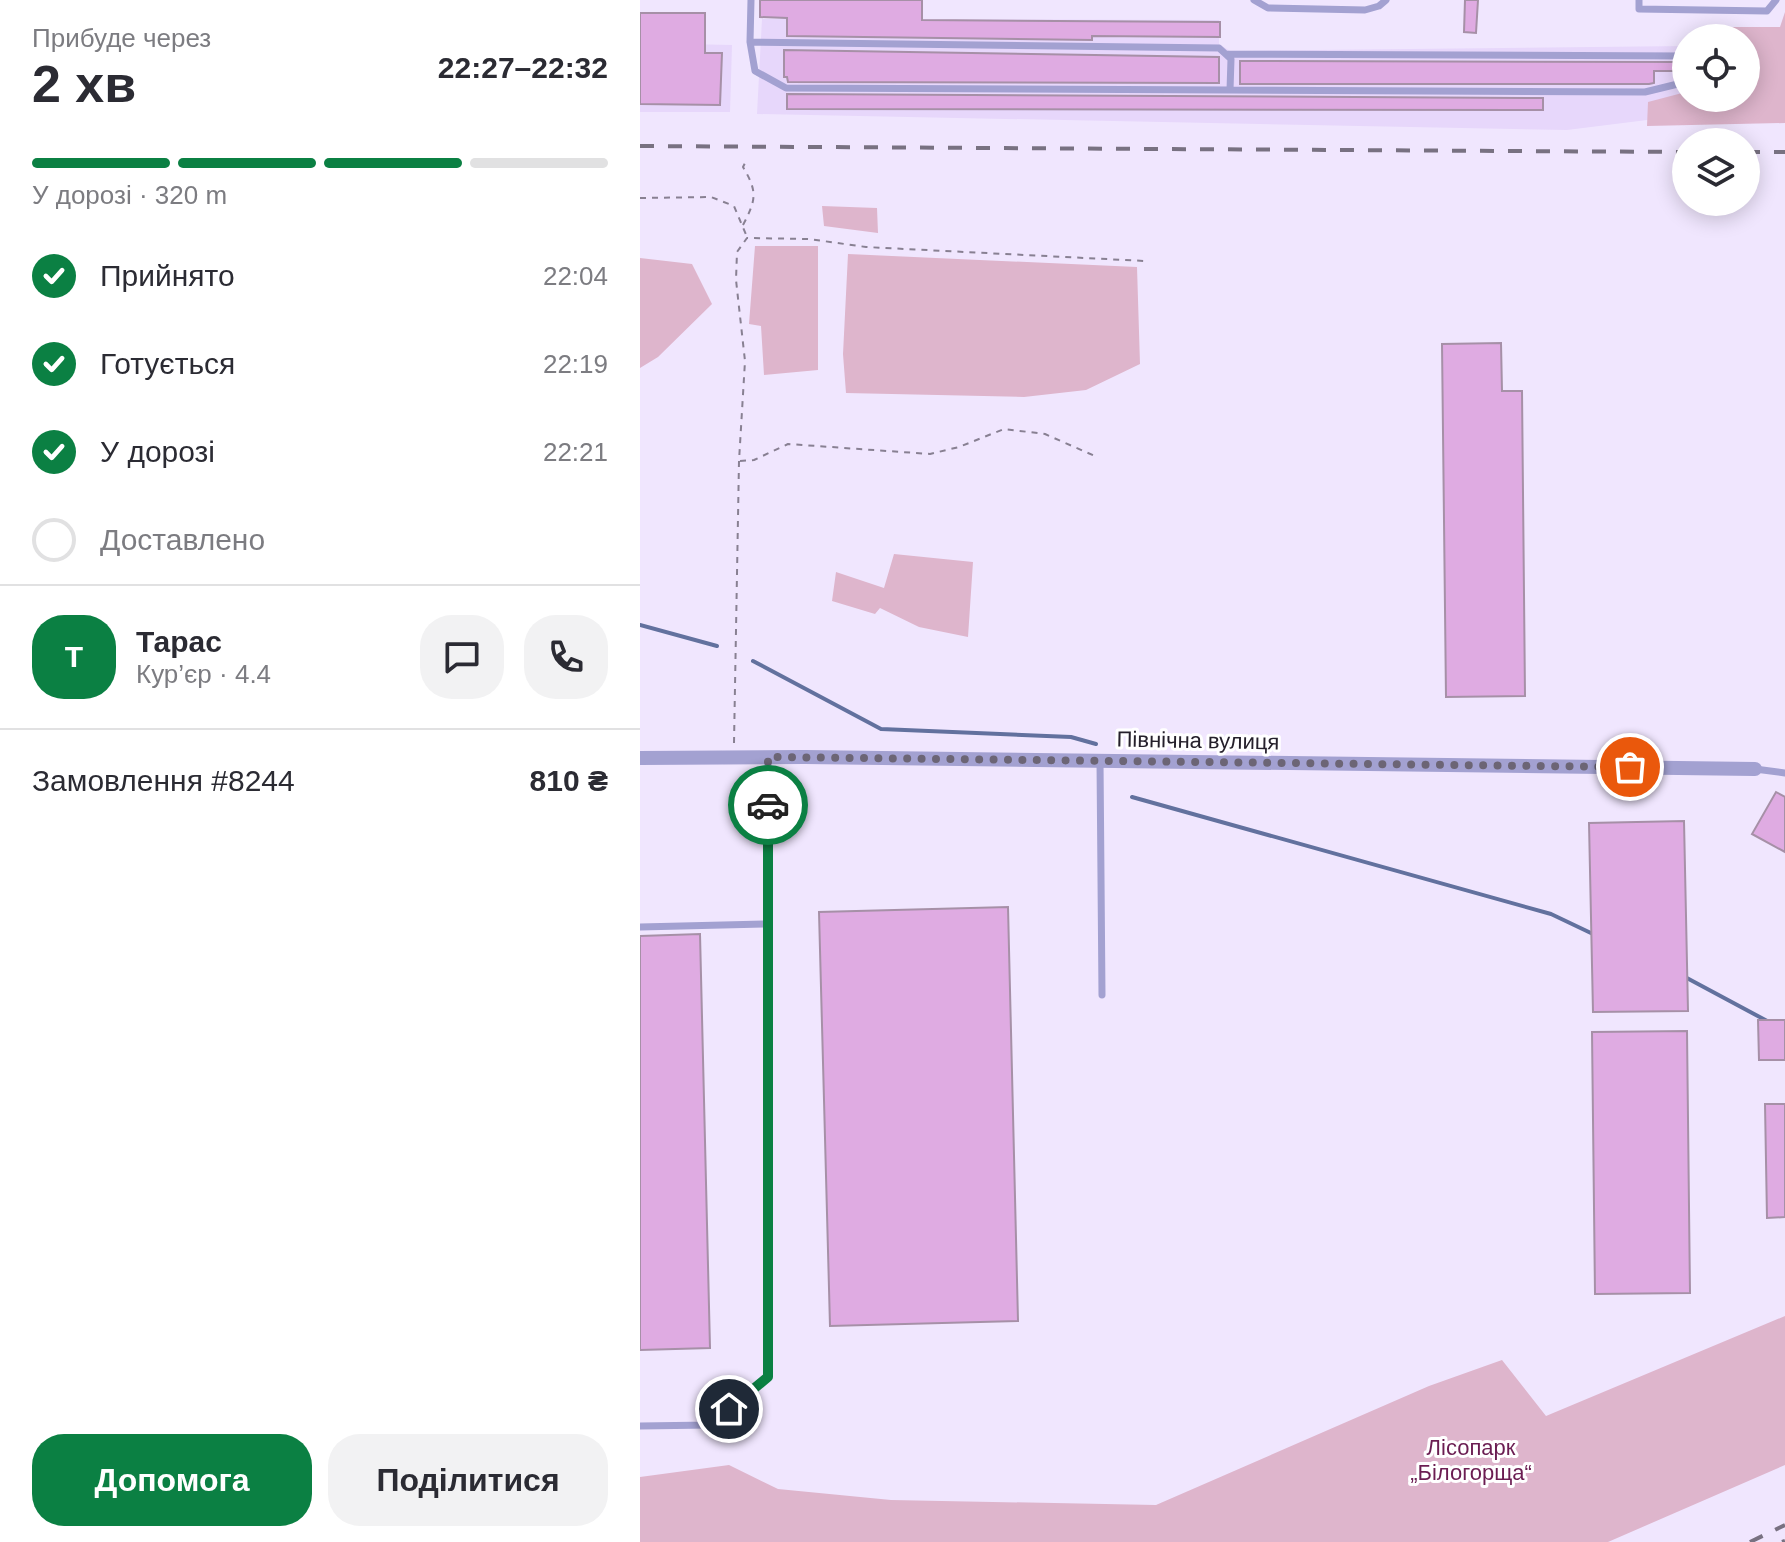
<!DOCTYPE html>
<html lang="uk">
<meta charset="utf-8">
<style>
body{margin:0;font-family:Arial,sans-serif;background:#f2f2f3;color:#2b2b33;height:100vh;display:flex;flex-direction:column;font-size:30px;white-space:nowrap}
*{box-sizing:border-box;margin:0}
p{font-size:26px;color:#7c7c81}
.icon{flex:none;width:44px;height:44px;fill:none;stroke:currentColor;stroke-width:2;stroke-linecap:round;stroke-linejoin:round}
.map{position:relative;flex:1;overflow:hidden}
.side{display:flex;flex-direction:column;background:#fff;width:640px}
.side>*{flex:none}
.tools{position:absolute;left:1032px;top:24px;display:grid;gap:16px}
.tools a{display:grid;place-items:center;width:88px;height:88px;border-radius:50%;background:#fff;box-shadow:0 4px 20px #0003;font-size:40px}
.pin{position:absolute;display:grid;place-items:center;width:68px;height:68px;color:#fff;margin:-34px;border:4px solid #fff;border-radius:50%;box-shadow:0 2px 8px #0007}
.courier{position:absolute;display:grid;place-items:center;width:80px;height:80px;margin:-40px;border:6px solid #0b8043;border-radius:50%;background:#fff;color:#222;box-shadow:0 2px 10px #0007}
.summary em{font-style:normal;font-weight:800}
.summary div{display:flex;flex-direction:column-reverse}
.summary{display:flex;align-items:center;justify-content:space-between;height:136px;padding:0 32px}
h1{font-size:52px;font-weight:800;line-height:60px}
.bar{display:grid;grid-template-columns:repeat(4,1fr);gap:12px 8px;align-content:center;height:96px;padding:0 32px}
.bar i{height:10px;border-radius:6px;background:#e1e1e2}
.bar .on{background:#0b8043}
.bar p{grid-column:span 4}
.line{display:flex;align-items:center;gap:20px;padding:0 32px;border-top:2px solid #e1e1e2}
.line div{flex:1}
.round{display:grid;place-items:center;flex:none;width:84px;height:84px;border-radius:32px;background:#f2f2f3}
ol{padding:0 32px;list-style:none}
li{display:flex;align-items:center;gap:24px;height:88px}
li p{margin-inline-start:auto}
li .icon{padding:8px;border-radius:50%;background:#0b8043;color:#fff;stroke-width:4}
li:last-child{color:#7c7c81}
li i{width:44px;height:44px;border:4px solid #e1e1e2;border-radius:50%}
.button{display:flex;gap:16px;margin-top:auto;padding:16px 32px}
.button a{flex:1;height:92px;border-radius:32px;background:#0b8043;color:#fff;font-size:32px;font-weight:800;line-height:92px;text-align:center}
.button a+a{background:#f2f2f3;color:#2b2b33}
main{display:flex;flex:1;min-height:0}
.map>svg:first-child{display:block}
.built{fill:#e7d7fb}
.green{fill:#deb5cc}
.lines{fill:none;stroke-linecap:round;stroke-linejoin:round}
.stream{stroke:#62719e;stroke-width:4}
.building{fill:#dfabe2;stroke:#a690a7;stroke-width:2}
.path{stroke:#888092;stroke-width:2;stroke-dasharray:6 6;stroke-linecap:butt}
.lane{stroke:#a3a1d1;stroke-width:7}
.street{stroke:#a3a1d1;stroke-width:14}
.rail{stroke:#787181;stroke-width:4;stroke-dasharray:14 14;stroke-linecap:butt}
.done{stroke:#6c6575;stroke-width:8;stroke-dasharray:0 14.4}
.route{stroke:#0b8043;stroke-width:10}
.labels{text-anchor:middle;stroke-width:6;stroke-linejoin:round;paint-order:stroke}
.street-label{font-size:22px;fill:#25202b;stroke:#fff}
.park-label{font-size:22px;fill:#6b1d52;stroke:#fff}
</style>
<main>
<section class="side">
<div class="summary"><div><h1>2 хв</h1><p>Прибуде через</p></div><em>22:27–22:32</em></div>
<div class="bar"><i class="on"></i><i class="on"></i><i class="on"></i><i></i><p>У дорозі · 320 m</p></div>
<ol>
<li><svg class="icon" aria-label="check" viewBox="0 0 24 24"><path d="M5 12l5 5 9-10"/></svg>Прийнято<p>22:04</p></li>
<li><svg class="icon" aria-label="check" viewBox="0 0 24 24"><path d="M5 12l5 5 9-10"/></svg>Готується<p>22:19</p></li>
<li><svg class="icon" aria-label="check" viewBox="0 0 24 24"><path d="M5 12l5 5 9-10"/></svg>У дорозі<p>22:21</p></li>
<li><i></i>Доставлено</li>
</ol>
<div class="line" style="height:144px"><b class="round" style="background:#0b8043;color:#fff">Т</b><div><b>Тарас</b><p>Кур’єр · 4.4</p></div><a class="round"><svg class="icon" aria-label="chat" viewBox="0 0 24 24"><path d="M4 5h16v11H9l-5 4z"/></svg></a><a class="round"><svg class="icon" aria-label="phone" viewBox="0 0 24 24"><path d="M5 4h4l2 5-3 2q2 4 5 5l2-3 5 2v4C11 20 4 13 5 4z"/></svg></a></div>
<div class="line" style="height:104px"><div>Замовлення #8244</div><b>810 ₴</b></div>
<div class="button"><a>Допомога</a><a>Поділитися</a></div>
</section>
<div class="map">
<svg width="1145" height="1542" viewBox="0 0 1145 1542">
<rect width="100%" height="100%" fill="#f0e6fe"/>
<path class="built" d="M122,19L579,20V44L590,51L1046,46V98L1063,113L927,130L117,114Z
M0,43L92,45L90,112H0Z"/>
<path class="green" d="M1145,12V123L1007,126L1008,102L1046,92V98H1106V38H1071V27H1140Z
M182,206L237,208L238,233L184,226Z
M115,246H178V370L124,375L121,326L109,324Z
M208,254L497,267L500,364L446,390L384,397L206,393L203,354Z
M0,258L52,264L72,304L18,357L0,368Z
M254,554L333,562L328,637L279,627L240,608L235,614L192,601L196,572L244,588Z
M1145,1316V1465L968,1542H0V1477L89,1465L138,1489L251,1500L516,1505L789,1386L862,1360L906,1416Z"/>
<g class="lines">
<path class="stream" d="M0,625L77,646
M113,661L241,729L431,737L456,744
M492,797L911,914L953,934
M1045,977L1129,1022"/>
</g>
<path class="building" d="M120,0H282V20L580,22V37L452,36V40L147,36V18L120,17Z
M825,0H838L836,33L824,32Z
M0,13H65V53H82L80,105L0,104Z
M144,50L579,57V83L148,82L147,77H144Z
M600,61L1046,62V71H1014V83L1009,84H600Z
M147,94L903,98V110L147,109Z
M861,343L862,391H882L885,696L806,697L802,344Z
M1136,792L1145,797V852L1112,834Z
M1044,821L1048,1011L953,1012L949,823Z
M368,907L378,1321L190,1326L179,912Z
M60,934L70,1348L0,1350V936Z
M1118,1020H1145V1060H1119Z
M1047,1031L1050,1293L955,1294L952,1032Z
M1125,1104H1145V1217L1127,1218Z"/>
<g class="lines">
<path class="path" d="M0,198L71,197L94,206L107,237
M103,225C116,200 118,192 103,167L107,159
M100,461L114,460L148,444L290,454L319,447L364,429L405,434L457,457
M94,743L99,461L105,361L96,280L97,252L107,238L169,239L226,247L505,261"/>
<path class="lane" d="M111,0L110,42L579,48L591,59L590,90L1005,92L1046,82
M614,0L628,8L725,10L739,6L746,0
M999,0V9L1127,11L1136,0
M110,42L115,71L146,88L590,90
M586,54L1046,56
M460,761L462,995
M1115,769L1145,773
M0,927L128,924
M0,1426L70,1425L128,1377V757"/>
<path class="street" d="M0,758L165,757L1115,769"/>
<path class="rail" d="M0,146L1046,152
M1106,152H1145
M1110,1542L1145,1525
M1142,1542L1145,1541"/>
</g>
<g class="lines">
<path class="done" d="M128,805V757L990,767"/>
<path class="route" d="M89,1409L128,1377V805"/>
</g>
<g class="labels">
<g class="street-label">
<text transform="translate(558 740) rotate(1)" y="8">Північна вулиця</text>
</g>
<g class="park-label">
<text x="831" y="1455">Лісопарк<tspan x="831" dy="25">„Білогорща“</tspan></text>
</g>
</g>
</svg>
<div class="tools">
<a><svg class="icon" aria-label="locate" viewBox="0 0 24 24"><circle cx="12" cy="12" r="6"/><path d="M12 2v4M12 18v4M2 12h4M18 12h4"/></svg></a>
<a><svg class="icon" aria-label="layers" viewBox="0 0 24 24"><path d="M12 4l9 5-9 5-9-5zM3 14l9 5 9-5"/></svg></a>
</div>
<div class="pin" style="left:990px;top:767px;background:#ea580c"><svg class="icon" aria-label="bag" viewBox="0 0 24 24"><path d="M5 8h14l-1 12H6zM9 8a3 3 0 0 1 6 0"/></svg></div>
<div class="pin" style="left:89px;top:1409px;background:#1f2937"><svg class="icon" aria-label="home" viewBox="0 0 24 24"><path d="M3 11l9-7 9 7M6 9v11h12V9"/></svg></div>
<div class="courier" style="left:128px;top:805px"><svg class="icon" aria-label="car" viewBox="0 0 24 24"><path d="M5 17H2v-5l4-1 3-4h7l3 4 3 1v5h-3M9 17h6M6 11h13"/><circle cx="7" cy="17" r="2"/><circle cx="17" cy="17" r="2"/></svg></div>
</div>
</main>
